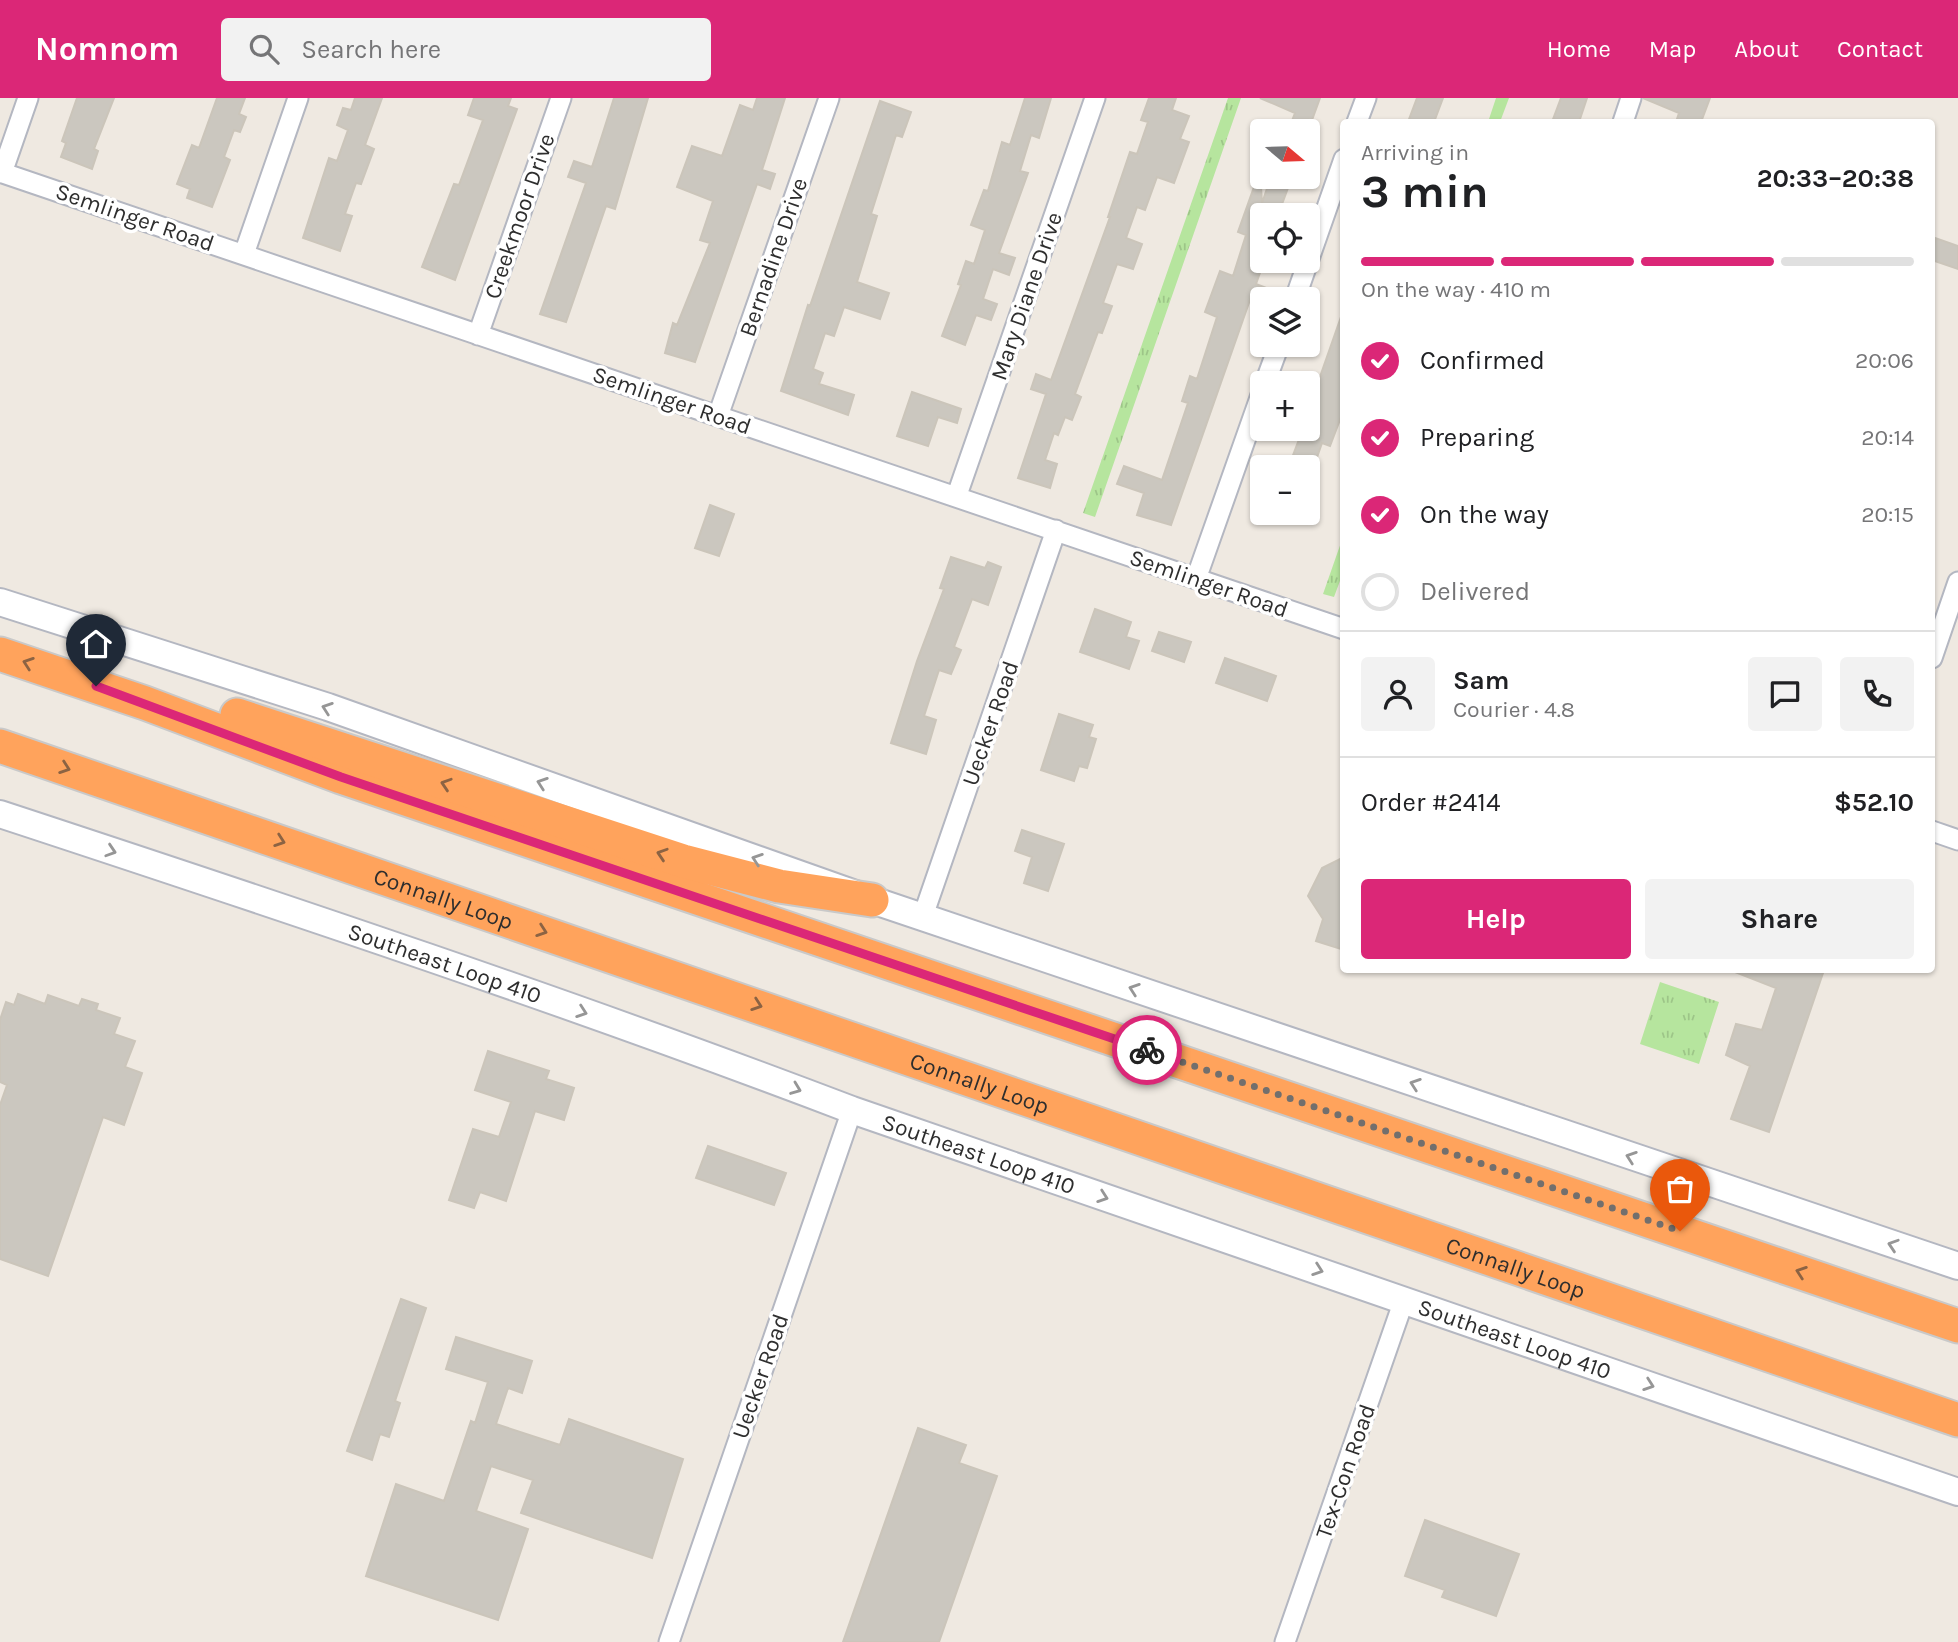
<!DOCTYPE html>
<meta charset="utf-8">
<style>
body{margin:0;font-family:Karla,sans-serif;background:#f2f2f2;color:#202124;height:100vh;display:flex;flex-direction:column;font-size:26px;white-space:nowrap}
*{box-sizing:border-box;margin:0}
p{font-size:23px;color:#757577}
.icon{flex:none;width:38px;height:38px;fill:none;stroke:currentColor;stroke-width:2;stroke-linecap:round;stroke-linejoin:round}
.map{position:relative;flex:1;overflow:hidden}
.details{position:absolute;left:1340px;top:21px;width:595px;height:854px;display:flex;flex-direction:column;background:#fff;border-radius:7px;box-shadow:0 2px 5px #0004}
.details>*{flex:none}
.needle{width:46px;rotate:109deg}
.fabs{position:absolute;left:1250px;top:21px;display:grid;gap:14px}
.fabs a{display:grid;place-items:center;width:70px;height:70px;border-radius:7px;background:#fff;box-shadow:0 2px 5px #0004;font-size:35px}
.pin{position:absolute;display:grid;place-items:center;width:60px;height:60px;color:#fff;margin:-72px -30px;border-radius:50% 50% 50% 0;rotate:-45deg;box-shadow:0 0 7px #0007}
.pin .icon{rotate:45deg}
.courier{position:absolute;display:grid;place-items:center;width:70px;height:70px;margin:-35px;border:5px solid #db2777;border-radius:50%;background:#fff;color:#222;box-shadow:0 2px 9px #0007}
.overview em{font-style:normal;font-weight:700}
.overview div{display:flex;flex-direction:column-reverse}
.overview{display:flex;align-items:center;justify-content:space-between;height:119px;padding:0 21px}
h1{font-size:46px;font-weight:700;line-height:52px}
.bar{display:grid;grid-template-columns:repeat(4,1fr);gap:10px 7px;align-content:center;height:84px;padding:0 21px}
.bar i{height:9px;border-radius:5px;background:#e0e0e0}
.bar .on{background:#db2777}
.bar p{grid-column:span 4}
.line{display:flex;align-items:center;gap:18px;padding:0 21px;border-top:2px solid #e0e0e0}
.line div{flex:1}
.round{display:grid;place-items:center;flex:none;width:74px;height:74px;border-radius:7px;background:#f2f2f2}
ol{padding:0 21px;list-style:none}
li{display:flex;align-items:center;gap:21px;height:77px}
li p{margin-inline-start:auto}
li .icon{padding:7px;border-radius:50%;background:#db2777;color:#fff;stroke-width:4}
li:last-child{color:#757577}
li i{width:38px;height:38px;border:4px solid #e0e0e0;border-radius:50%}
.action{display:flex;gap:14px;margin-top:auto;padding:14px 21px}
.action a{flex:1;height:80px;border-radius:7px;background:#db2777;color:#fff;font-size:28px;font-weight:700;line-height:80px;text-align:center}
.action a+a{background:#f2f2f2;color:#202124}
header{display:flex;align-items:center;gap:42px;box-sizing:border-box;height:98px;padding:0 35px;background:#db2777;color:#fff}
header strong{font-size:33px}
nav{display:flex;gap:38px;margin-inline-start:auto;font-size:24px}
.search{width:490px;height:63px;background:#f2f2f2;display:flex;align-items:center;gap:18px;box-sizing:border-box;padding:0 24px;border-radius:7px;color:#757577;font-size:26px}
.map>svg:first-child{display:block}
.grass{fill:url(#grass-tufts)}
.building{fill:#cbc7bf;stroke:#cbc5ba;stroke-width:2}
.lines{fill:none;stroke-linecap:round;stroke-linejoin:round}
.minor-casing{stroke:#b4b7c1;stroke-width:23}
.secondary-casing{stroke:#b4b7c1;stroke-width:30}
.motorway-casing{stroke:#c9c9c9;stroke-width:37}
.minor{stroke:#fff;stroke-width:19}
.secondary{stroke:#fff;stroke-width:26}
.motorway{stroke:#ffa35c;stroke-width:33}
.oneway{stroke:#8c6343}
.oneway2{stroke:#969696}
.done{stroke:#726f6d;stroke-width:7;stroke-dasharray:0 12.6}
.route{stroke:#db2777;stroke-width:9}
.labels{text-anchor:middle;stroke-width:7;stroke-linejoin:round;paint-order:stroke}
.street-label{font-size:23px;fill:#2e2e2e;stroke:#fff}
</style>
<header>
<strong>Nomnom</strong>
<div class="search"><svg class="icon" aria-label="search" viewBox="0 0 24 24"><circle cx="10" cy="10" r="6"/><path d="M15 15l6 6"/></svg>Search here</div>
<nav><a>Home</a><a>Map</a><a>About</a><a>Contact</a></nav>
</header>
<div class="map">
<svg width="1958" height="1544" viewBox="0 0 1958 1544">
<defs>
<pattern id="grass-tufts" width="24" height="20" patternUnits="userSpaceOnUse" patternTransform="scale(1.75)"><rect width="24" height="20" fill="#b6e59e"/><path d="M3 7l-1-3M5 7V3M7 7l1-3M15 17l-1-3M17 17v-4M19 17l1-3" fill="none" stroke="#9dc588"/></pattern>
</defs>
<rect width="100%" height="100%" fill="#efe9e1"/>
<path class="grass" d="M1228,0H1241L1095,419L1083,415Z
M1496,0H1509L1500,24H1488Z
M1344,436V472L1334,499L1323,496Z
M1660,884L1719,904L1699,966L1640,946Z"/>
<path class="building" d="M77,0H114L94,51L98,53L92,71L61,59L66,45L62,43Z
M217,0H245L239,16L246,19L240,34L234,32L224,59L230,62L212,109L187,100L190,91L177,86L192,47L199,50Z
M355,0H382L365,47L374,51L361,86L356,85L345,116L352,118L340,153L303,140L329,60L337,63L348,32L337,27L343,10L351,12Z
M474,0H511L508,8L517,11L455,182L422,169L454,86L459,87L483,22L468,17Z
M614,0H648L615,111L606,108L566,224L540,216L586,85L568,79L574,63L592,69Z
M757,0H785L762,72L775,76L770,91L757,86L695,264L665,255L673,225L677,227L710,145L700,142L713,103L677,89L692,48L722,58L740,7L753,12Z
M1025,0H1051L1039,40L1031,37L1020,73L1028,75L999,155L1015,160L1009,177L993,171L983,201L997,206L991,222L976,217L965,247L942,238L961,187L958,186L966,163L974,166L985,132L971,127L984,92L988,93L1002,44L1010,47Z
M1149,0H1176L1172,12L1189,18L1180,41L1189,44L1174,85L1157,79L1145,112L1137,109L1126,140L1142,146L1133,171L1117,166L1103,205L1112,208L1102,235L1098,234L1075,296L1081,299L1072,322L1065,319L1058,337L1054,335L1045,362L1057,366L1050,390L1018,380L1046,296L1031,291L1036,276L1051,282L1110,119H1108L1130,54L1137,56L1148,24L1141,22Z
M1260,0H1320L1308,33H1288L1295,15Z
M1417,0H1443L1434,24H1408Z
M1561,0H1587L1579,24H1552Z
M1643,0H1710L1701,24H1676L1679,15Z
M880,3L911,14L902,39L896,37L871,116L877,118L857,184L889,195L880,221L844,209L834,238L825,235L813,271L823,275L819,286L854,297L848,317L781,293L808,207L810,208Z
M1260,72L1262,105L1271,79H1292L1278,117H1262V169L1256,186L1269,191L1262,203L1251,199L1171,427L1137,417L1144,395L1117,386L1124,368L1162,382L1188,305L1182,303L1190,278L1197,281L1217,219L1205,214L1220,173L1233,178L1246,137L1238,134Z
M1935,140L1958,148V171L1932,162Z
M1342,216L1344,311L1330,348L1322,345L1314,368L1292,360L1303,331H1307V316Z
M912,294L961,311L957,325L938,319L928,348L897,338Z
M710,407L734,416L719,458L695,450Z
M951,459L985,470L988,464L1001,469L988,507L972,501L954,549L961,552L951,576L939,572L924,618L936,622L926,656L891,645L917,563L944,491L940,490Z
M1095,511L1131,524L1126,539L1139,543L1129,571L1080,554Z
M1159,534L1191,544L1184,564L1152,553Z
M1225,560L1276,578L1267,603L1216,585Z
M1059,616L1093,627L1089,639L1096,641L1087,670L1079,668L1074,683L1041,672Z
M1022,732L1064,746L1048,793L1024,785L1032,759L1015,753Z
M1344,759V852L1316,843L1323,821L1308,798L1322,770Z
M1730,872H1824L1769,1034L1731,1021L1750,968L1726,957L1736,926L1762,932L1776,890Z
M18,896L45,906L48,897L79,908L82,901L98,906L96,912L120,920L114,936L135,943L125,969L142,975L124,1027L103,1019L48,1178L0,1161V1007L7,987L0,984V922L6,904L14,907Z
M488,953L549,973L546,981L574,990L564,1022L535,1013L506,1103L480,1094L474,1110L449,1102L473,1031L499,1039L511,1004L475,992Z
M708,1048L786,1075L774,1107L696,1080Z
M401,1201L426,1210L395,1303L400,1305L389,1339L380,1336L372,1362L347,1353Z
M456,1239L532,1263L522,1295L508,1290L496,1326L560,1347L569,1321L683,1361L652,1460L521,1415L533,1382L491,1368L476,1413L528,1431L498,1522L366,1478L396,1386L444,1403L471,1323L475,1325L488,1284L446,1271Z
M918,1330L966,1347L959,1365L997,1378L939,1544H843Z
M1425,1422L1519,1456L1496,1518L1442,1499L1445,1492L1405,1478Z"/>
<g class="lines">
<g class="minor-casing">
<path id="minor" d="M1357,24L1366,0
M1623,24L1631,0
M0,74L1344,531
M2,75L28,0
M244,156L298,0
M1295,201L1344,61
M478,237L561,0
M1265,285L1279,247
M718,318L829,0
M957,397L1095,0
M1196,481L1262,294
M1932,560L1958,484
M1932,733L1958,742
M923,818L1056,432
M669,1544L852,1012
M1285,1544L1404,1202"/>
</g>
<g class="secondary-casing">
<g id="secondary">
<path d="M0,504L328,609L872,802L1958,1168"/>
<path id="s1" d="M0,716C286,810 571,905 852,1012L1958,1394"/>
</g>
</g>
<g class="motorway-casing">
<g id="motorway">
<path d="M0,556L145,605L341,679L1958,1228"/>
<path d="M237,617L683,763L779,788L872,802"/>
<path id="s2" d="M0,648L1958,1322"/>
</g>
</g>
<use href="#minor" class="minor"/>
<use href="#secondary" class="secondary"/>
<use href="#motorway" class="motorway"/>
</g>
<defs><path id="oneway-chevron" d="M-2-3.5L2.5 0L-2 3.5" fill="none" stroke-width="1.6" stroke-linecap="round" stroke-linejoin="round" transform="scale(1.75)"/></defs>
<g class="oneway">
<use href="#oneway-chevron" transform="translate(28 565) rotate(-161)"/>
<use href="#oneway-chevron" transform="translate(65 670) rotate(19)"/>
<use href="#oneway-chevron" transform="translate(446 686) rotate(-162)"/>
<use href="#oneway-chevron" transform="translate(280 743) rotate(19)"/>
<use href="#oneway-chevron" transform="translate(662 756) rotate(-162)"/>
<use href="#oneway-chevron" transform="translate(542 833) rotate(19)"/>
<use href="#oneway-chevron" transform="translate(757 907) rotate(19)"/>
<use href="#oneway-chevron" transform="translate(1801 1174) rotate(-161)"/>
</g>
<g class="oneway2">
<use href="#oneway-chevron" transform="translate(327 610) rotate(-161)"/>
<use href="#oneway-chevron" transform="translate(542 685) rotate(-161)"/>
<use href="#oneway-chevron" transform="translate(111 753) rotate(18)"/>
<use href="#oneway-chevron" transform="translate(757 761) rotate(-161)"/>
<use href="#oneway-chevron" transform="translate(1134 891) rotate(-161)"/>
<use href="#oneway-chevron" transform="translate(582 914) rotate(19)"/>
<use href="#oneway-chevron" transform="translate(1415 986) rotate(-161)"/>
<use href="#oneway-chevron" transform="translate(796 991) rotate(21)"/>
<use href="#oneway-chevron" transform="translate(1631 1059) rotate(-161)"/>
<use href="#oneway-chevron" transform="translate(1103 1099) rotate(19)"/>
<use href="#oneway-chevron" transform="translate(1893 1147) rotate(-162)"/>
<use href="#oneway-chevron" transform="translate(1318 1172) rotate(19)"/>
<use href="#oneway-chevron" transform="translate(1649 1287) rotate(19)"/>
</g>
<g class="lines">
<path class="done" d="M1147,952L1680,1133"/>
<path class="route" d="M96,588L341,679L1147,952"/>
</g>
<g class="labels">
<g class="street-label">
<text transform="translate(519 118) rotate(-71)" y="8">Creekmoor Drive</text>
<text transform="translate(135 119) rotate(19)" y="8">Semlinger Road</text>
<text transform="translate(773 159) rotate(-71)" y="8">Bernadine Drive</text>
<text transform="translate(1026 198) rotate(-71)" y="8">Mary Diane Drive</text>
<text transform="translate(672 302) rotate(19)" y="8">Semlinger Road</text>
<text transform="translate(1209 485) rotate(19)" y="8">Semlinger Road</text>
<text transform="translate(990 625) rotate(-71)" y="8">Uecker Road</text>
<text dy="8" stroke="none"><textPath href="#s2" startOffset="469">Connally Loop</textPath></text>
<text dy="8" stroke="none"><textPath href="#s1" startOffset="469">Southeast Loop 410</textPath></text>
<text dy="8" stroke="none"><textPath href="#s2" startOffset="1036">Connally Loop</textPath></text>
<text dy="8" stroke="none"><textPath href="#s1" startOffset="1036">Southeast Loop 410</textPath></text>
<text dy="8" stroke="none"><textPath href="#s2" startOffset="1603">Connally Loop</textPath></text>
<text dy="8" stroke="none"><textPath href="#s1" startOffset="1603">Southeast Loop 410</textPath></text>
<text transform="translate(760 1278) rotate(-71)" y="8">Uecker Road</text>
<text transform="translate(1345 1373) rotate(-71)" y="8">Tex-Con Road</text>
</g>
</g>
</svg>
<div class="fabs">
<a><svg class="needle" viewBox="-14 -14 28 28"><path d="M0-13l5 13h-10z" fill="#e53935"/><path d="M0 13l5-13h-10z" fill="#757577"/></svg></a>
<a><svg class="icon" aria-label="locate" viewBox="0 0 24 24"><circle cx="12" cy="12" r="6"/><path d="M12 2v4M12 18v4M2 12h4M18 12h4"/></svg></a>
<a><svg class="icon" aria-label="layers" viewBox="0 0 24 24"><path d="M12 4l9 5-9 5-9-5zM3 14l9 5 9-5"/></svg></a>
<a>+</a>
<a>−</a>
</div>
<div class="pin" style="left:1680px;top:1133px;background:#ea580c"><svg class="icon" aria-label="bag" viewBox="0 0 24 24"><path d="M5 8h14l-1 12H6zM9 8a3 3 0 0 1 6 0"/></svg></div>
<div class="pin" style="left:96px;top:588px;background:#1f2937"><svg class="icon" aria-label="home" viewBox="0 0 24 24"><path d="M3 11l9-7 9 7M6 9v11h12V9"/></svg></div>
<div class="courier" style="left:1147px;top:952px"><svg class="icon" aria-label="bike" viewBox="0 0 24 24"><circle cx="6" cy="16" r="4"/><circle cx="18" cy="16" r="4"/><path d="M6 16l4-8h5l3 8M10 8l3 8H6M13 5h3"/></svg></div>
<section class="details">
<div class="overview"><div><h1>3 min</h1><p>Arriving in</p></div><em>20:33–20:38</em></div>
<div class="bar"><i class="on"></i><i class="on"></i><i class="on"></i><i></i><p>On the way · 410 m</p></div>
<ol>
<li><svg class="icon" aria-label="check" viewBox="0 0 24 24"><path d="M5 12l5 5 9-10"/></svg>Confirmed<p>20:06</p></li>
<li><svg class="icon" aria-label="check" viewBox="0 0 24 24"><path d="M5 12l5 5 9-10"/></svg>Preparing<p>20:14</p></li>
<li><svg class="icon" aria-label="check" viewBox="0 0 24 24"><path d="M5 12l5 5 9-10"/></svg>On the way<p>20:15</p></li>
<li><i></i>Delivered</li>
</ol>
<div class="line" style="height:126px"><a class="round"><svg class="icon" aria-label="person" viewBox="0 0 24 24"><circle cx="12" cy="8" r="4"/><path d="M4 21q1-7 8-7t8 7"/></svg></a><div><b>Sam</b><p>Courier · 4.8</p></div><a class="round"><svg class="icon" aria-label="chat" viewBox="0 0 24 24"><path d="M4 5h16v11H9l-5 4z"/></svg></a><a class="round"><svg class="icon" aria-label="phone" viewBox="0 0 24 24"><path d="M5 4h4l2 5-3 2q2 4 5 5l2-3 5 2v4C11 20 4 13 5 4z"/></svg></a></div>
<div class="line" style="height:91px"><div>Order #2414</div><b>$52.10</b></div>
<div class="action"><a>Help</a><a>Share</a></div>
</section>
</div>
